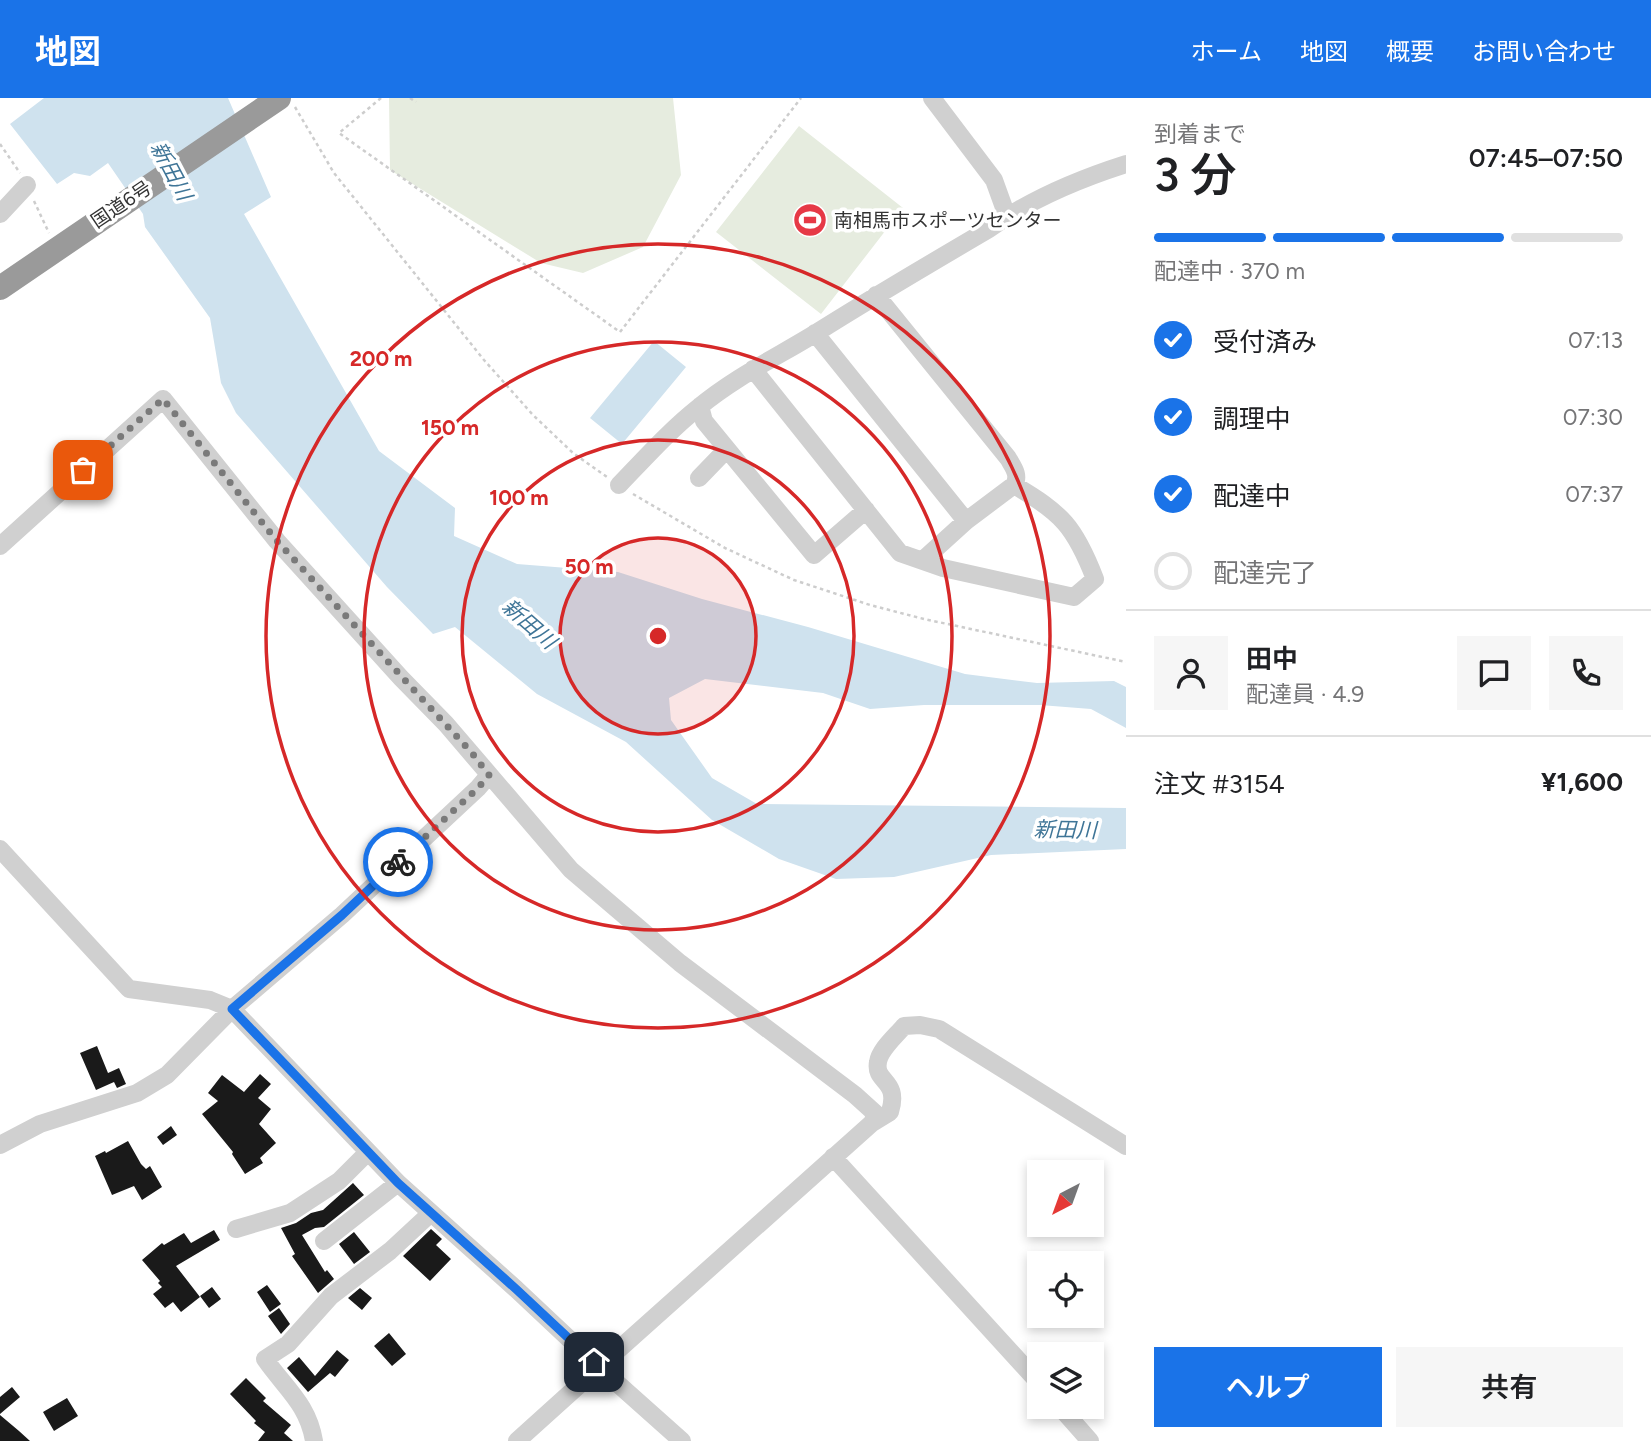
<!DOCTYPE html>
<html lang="ja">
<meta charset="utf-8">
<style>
body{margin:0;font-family:Figtree,"Noto Sans JP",sans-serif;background:#f6f6f6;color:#202124;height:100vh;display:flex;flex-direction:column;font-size:26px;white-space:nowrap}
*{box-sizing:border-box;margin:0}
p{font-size:23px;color:#757577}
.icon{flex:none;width:38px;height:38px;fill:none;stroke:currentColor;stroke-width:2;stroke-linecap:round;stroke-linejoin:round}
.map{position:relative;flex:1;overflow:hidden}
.sheet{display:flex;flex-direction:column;background:#fff;width:525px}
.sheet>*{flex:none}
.needle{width:46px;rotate:221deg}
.fabs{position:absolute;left:1027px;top:1062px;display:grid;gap:14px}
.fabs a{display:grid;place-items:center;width:77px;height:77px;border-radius:0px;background:#fff;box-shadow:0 4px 10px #0003;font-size:35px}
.pin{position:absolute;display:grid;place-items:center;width:60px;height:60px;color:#fff;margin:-30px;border-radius:14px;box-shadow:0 4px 10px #0006}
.courier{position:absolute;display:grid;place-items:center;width:70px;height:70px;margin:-35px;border:5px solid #1a73e8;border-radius:50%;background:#fff;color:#222;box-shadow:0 2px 9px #0007}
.headline em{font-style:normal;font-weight:600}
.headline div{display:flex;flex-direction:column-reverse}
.headline{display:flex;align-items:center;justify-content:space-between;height:119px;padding:0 28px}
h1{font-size:46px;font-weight:600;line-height:52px}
.bar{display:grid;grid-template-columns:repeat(4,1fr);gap:10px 7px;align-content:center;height:84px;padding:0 28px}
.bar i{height:9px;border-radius:5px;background:#e0e0e0}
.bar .current{background:#1a73e8}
.bar p{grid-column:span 4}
.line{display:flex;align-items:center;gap:18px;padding:0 28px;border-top:2px solid #e0e0e0}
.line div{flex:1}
.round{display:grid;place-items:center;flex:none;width:74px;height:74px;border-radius:0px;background:#f6f6f6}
ol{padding:0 28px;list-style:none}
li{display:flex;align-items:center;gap:21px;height:77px}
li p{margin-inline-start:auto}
li .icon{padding:7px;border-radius:50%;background:#1a73e8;color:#fff;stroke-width:4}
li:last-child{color:#757577}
li i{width:38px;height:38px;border:4px solid #e0e0e0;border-radius:50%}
.button{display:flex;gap:14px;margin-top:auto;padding:14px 28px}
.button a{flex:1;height:80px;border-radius:0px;background:#1a73e8;color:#fff;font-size:28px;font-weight:600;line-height:80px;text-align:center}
.button a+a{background:#f6f6f6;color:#202124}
header{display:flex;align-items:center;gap:42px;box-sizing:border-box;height:98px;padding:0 35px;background:#1a73e8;color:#fff}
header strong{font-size:33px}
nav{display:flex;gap:38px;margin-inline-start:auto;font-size:24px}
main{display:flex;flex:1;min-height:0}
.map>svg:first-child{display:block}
.green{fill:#e6ecdf}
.water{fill:#cfe2ee}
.building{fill:#1a1a1a}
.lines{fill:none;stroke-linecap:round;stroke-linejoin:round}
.path{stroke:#cdcdcd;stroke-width:2.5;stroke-dasharray:3.5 3.5;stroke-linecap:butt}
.minor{stroke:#d0d0d0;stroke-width:18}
.highway{stroke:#9a9a9a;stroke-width:24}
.done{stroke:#7a7a7a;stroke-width:7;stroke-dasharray:0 12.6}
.route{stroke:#1a73e8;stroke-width:9}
.ring{fill:none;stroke:#d62828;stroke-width:3.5}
.labels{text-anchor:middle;stroke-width:7;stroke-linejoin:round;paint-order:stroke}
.street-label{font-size:19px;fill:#333;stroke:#fff}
.poi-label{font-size:19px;fill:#333;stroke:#fff;text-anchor:start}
.water-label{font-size:21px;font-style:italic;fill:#3f7597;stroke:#fff}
.centre{fill:#d62828;stroke:#fff;stroke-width:3.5}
.ring-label{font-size:21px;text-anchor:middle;font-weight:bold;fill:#d62828;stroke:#fff;stroke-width:7;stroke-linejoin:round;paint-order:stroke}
</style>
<header>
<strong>地図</strong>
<nav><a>ホーム</a><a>地図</a><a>概要</a><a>お問い合わせ</a></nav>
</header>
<main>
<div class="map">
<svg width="1126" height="1343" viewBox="0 0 1126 1343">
<rect width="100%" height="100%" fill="#fff"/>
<path class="green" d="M389,0H673L681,77L643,149L583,175L541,165L390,72Z
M799,28L903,110L821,216L716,134Z"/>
<path class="water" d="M44,0H228L271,99L244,116L379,353L455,410L454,438L517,466L618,474L702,501L808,529L965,576L1037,585L1114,583L1126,589V630L1091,611L1040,607H924L870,611L823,595L705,581L669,600L671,622L712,680L757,706L1126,710V751L991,757L894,779L836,781L779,761L712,722L626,644L537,596L455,529L433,536L387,489L236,315L221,285L210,220L145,129L143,116L108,65L90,78L74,75L57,86L10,26Z
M654,243L686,269L622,346L590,320Z"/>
<path class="building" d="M97,948L108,975L119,970L126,986L117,990L114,984L96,992L80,955Z
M260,976L271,986L258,1000L271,1011L259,1026L276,1045L260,1060L263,1065L245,1076L232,1056L233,1054L202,1016L218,1003L208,995L222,977L244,994Z
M171,1028L177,1037L163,1047L157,1039Z
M128,1043L141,1066L146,1071L150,1068L162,1089L142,1102L134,1088L112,1097L95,1058L105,1053L106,1055Z
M353,1085L364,1097L324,1129L315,1130L302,1137L325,1174L327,1172L334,1181L318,1195L292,1158L295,1156L281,1130L296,1125L311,1115L323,1112Z
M431,1131L442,1141L436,1147L451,1161L430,1183L403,1158Z
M214,1132L220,1142L176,1168L200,1199L181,1214L173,1204L165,1210L153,1196L162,1189L158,1185L160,1183L142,1162L162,1145L164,1147L184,1135L191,1145Z
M354,1134L370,1154L354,1166L339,1146Z
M267,1187L281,1206L270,1214L257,1194Z
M212,1189L221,1201L209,1210L200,1198Z
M360,1190L372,1200L362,1212L348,1200Z
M279,1210L290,1226L281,1236L268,1218Z
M389,1235L406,1256L392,1268L374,1248Z
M337,1252L349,1262L335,1279L330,1275L308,1294L287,1270L299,1259L315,1278Z
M246,1280L266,1300L263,1303L291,1327L284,1335L293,1343H258L265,1334L254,1325L256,1323L230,1296Z
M12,1289L20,1299L0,1316V1299Z
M67,1300L78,1318L54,1333L43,1314Z
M0,1317L19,1333L30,1343H0Z"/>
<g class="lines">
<path class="path" d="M381,0L339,35L620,234L801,0
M410,0L416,4
M295,9L334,75L484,262L533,317L573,355L607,379
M0,46L20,75
M34,103L49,135
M633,396L725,450L794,482L870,507L924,521L1126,564"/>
<path class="minor" d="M932,0L994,82L1007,118
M0,116L27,87
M876,197L1008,360C1013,369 1020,377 1014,387L966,423L923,462
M815,235L966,423
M753,271L900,455L943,470L1074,499L1095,481C1075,429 1062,415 1014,387
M700,308L704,323L814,457L866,412
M699,380L727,351
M619,387C645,360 670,332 699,309C735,279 777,259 816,235C873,199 931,165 989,131C1029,102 1079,81 1126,66
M0,448L163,301L277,443L401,580L446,626L571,772L680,865L855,997L876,1016L872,1025L599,1269L516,1191L398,1085L232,911L210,902L129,891L0,751
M872,1025L890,1014C900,981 874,985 878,964C880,951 896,938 904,928L920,927L939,931L1126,1048
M0,1047L40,1026L137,995L167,977L232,911L342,817L478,690L489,677
M833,1059L1040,1286
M236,1131L290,1115L339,1083L368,1054
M324,1143L398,1085
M1060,1309L1090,1343
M314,1343C308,1306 285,1290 265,1261L288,1246L331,1198L390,1153L431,1115
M517,1343L599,1269L682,1343"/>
<path class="highway" d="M0,190L279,0"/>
</g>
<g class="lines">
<path class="done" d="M83,372L163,301L277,443L472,655L489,677L478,690L398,764"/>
<path class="route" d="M398,764L342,817L232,911L398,1085L516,1191L594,1264"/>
</g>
<circle cx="658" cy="538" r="98" fill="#d62828" fill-opacity=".12"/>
<g class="ring">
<circle cx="658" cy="538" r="98"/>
<circle cx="658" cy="538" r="196"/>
<circle cx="658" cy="538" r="294"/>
<circle cx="658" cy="538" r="392"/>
</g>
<defs>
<g id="stadium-disc" transform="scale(1.75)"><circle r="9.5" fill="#e63946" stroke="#fff"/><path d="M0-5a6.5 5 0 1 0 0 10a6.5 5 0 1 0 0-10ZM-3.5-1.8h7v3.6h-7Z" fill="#fff"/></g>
</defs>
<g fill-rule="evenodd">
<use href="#stadium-disc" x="810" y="122"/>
</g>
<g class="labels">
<g class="street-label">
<text transform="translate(121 106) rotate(-34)" y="7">国道6号</text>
</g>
<g class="poi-label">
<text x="834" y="129">南相馬市スポーツセンター</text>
</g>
<g class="water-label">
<text transform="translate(171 73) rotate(62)" y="7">新田川</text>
<text transform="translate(529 526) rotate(41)" y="7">新田川</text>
<text transform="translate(1065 732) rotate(1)" y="7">新田川</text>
</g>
</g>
<circle cx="658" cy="538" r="10" class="centre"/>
<g class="ring-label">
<text x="381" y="268">200 m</text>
<text x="450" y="337">150 m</text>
<text x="519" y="407">100 m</text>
<text x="589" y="476">50 m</text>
</g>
</svg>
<div class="fabs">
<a><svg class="needle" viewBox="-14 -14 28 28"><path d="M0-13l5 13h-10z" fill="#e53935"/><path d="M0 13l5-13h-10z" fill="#757577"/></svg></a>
<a><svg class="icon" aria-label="locate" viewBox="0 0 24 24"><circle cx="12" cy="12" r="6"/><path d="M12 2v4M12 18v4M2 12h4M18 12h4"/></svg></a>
<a><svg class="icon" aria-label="layers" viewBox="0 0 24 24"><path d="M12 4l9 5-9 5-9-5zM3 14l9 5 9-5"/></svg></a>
</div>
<div class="pin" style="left:83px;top:372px;background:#ea580c"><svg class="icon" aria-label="bag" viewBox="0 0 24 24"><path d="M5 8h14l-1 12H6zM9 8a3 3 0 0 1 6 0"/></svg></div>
<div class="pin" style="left:594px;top:1264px;background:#1f2937"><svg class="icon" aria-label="home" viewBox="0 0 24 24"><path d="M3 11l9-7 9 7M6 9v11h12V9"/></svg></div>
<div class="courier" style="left:398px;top:764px"><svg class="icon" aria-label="bike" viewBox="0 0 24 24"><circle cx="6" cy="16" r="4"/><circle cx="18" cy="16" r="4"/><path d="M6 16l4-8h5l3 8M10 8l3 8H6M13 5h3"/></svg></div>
</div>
<section class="sheet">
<div class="headline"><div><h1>3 分</h1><p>到着まで</p></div><em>07:45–07:50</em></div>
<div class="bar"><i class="current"></i><i class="current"></i><i class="current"></i><i></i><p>配達中 · 370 m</p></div>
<ol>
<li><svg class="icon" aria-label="check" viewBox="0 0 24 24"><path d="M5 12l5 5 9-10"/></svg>受付済み<p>07:13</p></li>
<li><svg class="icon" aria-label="check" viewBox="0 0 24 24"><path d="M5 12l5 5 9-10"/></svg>調理中<p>07:30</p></li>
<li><svg class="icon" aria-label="check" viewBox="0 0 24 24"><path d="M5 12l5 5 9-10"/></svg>配達中<p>07:37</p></li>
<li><i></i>配達完了</li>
</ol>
<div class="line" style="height:126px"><a class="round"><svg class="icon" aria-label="person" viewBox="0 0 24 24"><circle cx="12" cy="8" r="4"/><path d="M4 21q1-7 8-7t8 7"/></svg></a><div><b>田中</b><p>配達員 · 4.9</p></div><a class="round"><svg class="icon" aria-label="chat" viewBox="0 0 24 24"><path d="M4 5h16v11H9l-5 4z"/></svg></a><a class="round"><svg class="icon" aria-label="phone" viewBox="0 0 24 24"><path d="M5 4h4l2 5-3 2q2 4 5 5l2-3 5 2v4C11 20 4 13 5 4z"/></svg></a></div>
<div class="line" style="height:91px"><div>注文 #3154</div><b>¥1,600</b></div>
<div class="button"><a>ヘルプ</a><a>共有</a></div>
</section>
</main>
